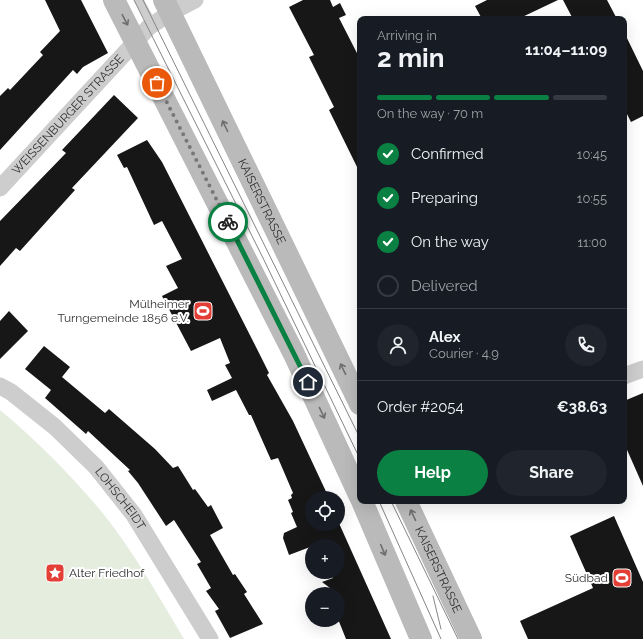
<!DOCTYPE html>
<meta charset="utf-8">
<style>
body{margin:0;font-family:Raleway,sans-serif;background:#20242c;color:#f1f3f6;height:100vh;display:flex;flex-direction:column;font-size:15px;white-space:nowrap}
*{box-sizing:border-box;margin:0}
p{font-size:13px;color:#9ea1a6}
.icon{flex:none;width:22px;height:22px;fill:none;stroke:currentColor;stroke-width:2;stroke-linecap:round;stroke-linejoin:round}
.map{position:relative;flex:1;overflow:hidden}
.panel{position:absolute;left:357px;top:16px;width:270px;height:488px;display:flex;flex-direction:column;background:#171b24;border-radius:8px;box-shadow:0 4px 16px #0002}
.panel>*{flex:none}
.fabs{position:absolute;left:305px;top:491px;display:grid;gap:8px}
.fabs a{display:grid;place-items:center;width:40px;height:40px;border-radius:50%;background:#171b24;box-shadow:0 4px 16px #0002;font-size:20px}
.pin{position:absolute;display:grid;place-items:center;width:34px;height:34px;color:#fff;margin:-17px;border:2px solid #fff;border-radius:50%;box-shadow:0 1px 4px #0007}
.courier{position:absolute;display:grid;place-items:center;width:40px;height:40px;margin:-20px;border:3px solid #0b8043;border-radius:50%;background:#fff;color:#222;box-shadow:0 1px 5px #0007}
.head em{font-style:normal;font-weight:700}
.head div{display:flex;flex-direction:column-reverse}
.head{display:flex;align-items:center;justify-content:space-between;height:68px;padding:0 20px}
h1{font-size:26px;font-weight:700;line-height:30px}
.bar{display:grid;grid-template-columns:repeat(4,1fr);gap:6px 4px;align-content:center;height:48px;padding:0 20px}
.bar i{height:5px;border-radius:3px;background:#363941}
.bar .active{background:#0b8043}
.bar p{grid-column:span 4}
.line{display:flex;align-items:center;gap:10px;padding:0 20px;border-top:1px solid #363941}
.line div{flex:1}
.round{display:grid;place-items:center;flex:none;width:42px;height:42px;border-radius:21px;background:#20242c}
ol{padding:0 20px;list-style:none}
li{display:flex;align-items:center;gap:12px;height:44px}
li p{margin-inline-start:auto}
li .icon{padding:4px;border-radius:50%;background:#0b8043;color:#fff;stroke-width:4}
li:last-child{color:#9ea1a6}
li i{width:22px;height:22px;border:2px solid #363941;border-radius:50%}
.button{display:flex;gap:8px;margin-top:auto;padding:8px 20px}
.button a{flex:1;height:46px;border-radius:24px;background:#0b8043;color:#fff;font-size:16px;font-weight:700;line-height:46px;text-align:center}
.button a+a{background:#20242c;color:#f1f3f6}
.map>svg:first-child{display:block}
.green{fill:#e4edde}
.building{fill:#171717}
.lines{fill:none;stroke-linecap:round;stroke-linejoin:round}
.service{stroke:#cdcdcd;stroke-width:9}
.minor{stroke:#cdcdcd;stroke-width:17}
.secondary{stroke:#bababa;stroke-width:22}
.tram{stroke:#858585;stroke-width:1}
.oneway{stroke:#6e6e6e}
.done{stroke:#787878;stroke-width:4;stroke-dasharray:0 7.2}
.route{stroke:#0b8043;stroke-width:5}
.labels{text-anchor:middle;stroke-width:4;stroke-linejoin:round;paint-order:stroke}
.street-label{font-size:12px;fill:#303030;stroke:#fff}
.poi-label{font-size:12px;fill:#303030;stroke:#fff;text-anchor:end}
</style>
<div class="map">
<svg width="643" height="639" viewBox="0 0 643 639">
<rect width="100%" height="100%" fill="#fff"/>
<path class="green" d="M0,410C37,441 70,474 101,511C133,550 158,596 184,639H0Z"/>
<path class="building" d="M45,0H81L108,53L83,67L77,74L73,70L0,150V96L8,88L10,90L43,55L40,52L60,31Z
M303,0H330L333,7L340,3L346,15L339,18L360,59V173L329,110L334,107L309,57L314,55L289,7Z
M487,0H558L518,19H482L475,6Z
M563,0H607L617,19H573Z
M624,32L643,71V116L631,122L624,108Z
M114,95L138,118L72,188L75,190L20,251L16,248L0,266V221L66,153L62,150Z
M147,140L162,162L257,349L269,373L267,375L293,421L329,498H312V524H338V521L391,639H346L338,619V594L322,582L333,578L330,572H338V546H319L318,544L289,555L283,538L284,533L297,527L291,513L293,512L288,500L292,498L291,495L293,493L278,458L271,460L251,415H249L236,390L212,401L207,390L232,378L225,365L230,363L220,338L191,351L162,296L178,288L166,266L182,259L162,221L154,225L127,167L124,168L117,155Z
M9,311L28,331L0,359V321Z
M44,346L70,367L62,377L105,413L109,409L155,449L173,468L178,466L193,490L195,489L208,507L211,505L223,528L210,535L233,575L235,574L247,592L244,594L263,624L230,638L215,611L219,609L206,591L211,588L197,564L201,562L174,520L166,526L138,483L128,471L130,470L88,431L86,434L45,398L51,390L25,369Z
M643,393V486L624,443V401Z
M614,516L643,582V639H528L520,621L593,588L570,536Z"/>
<g class="lines">
<path class="service" d="M139,0L152,24"/>
<g class="minor">
<path id="s1" d="M0,188L149,27L170,13L195,0"/>
<path d="M624,376L643,369"/>
<path id="s2" d="M0,386L11,392L55,427L96,467L134,515L210,639"/>
</g>
<g class="secondary">
<path d="M114,0L294,354L360,497"/>
<path id="s3" d="M164,0L360,404"/>
<path d="M362,501L421,639"/>
<path id="s4" d="M406,501L471,639"/>
</g>
<path class="tram" d="M134,0L263,258L360,459
M143,0L360,438
M379,501L441,639
M391,501L458,639
M433,596L441,629"/>
</g>
<defs><path id="oneway-shaft" d="M-6 0H5M1.5-3L5.5 0L1.5 3" fill="none" stroke-width="1.6" stroke-linecap="round" stroke-linejoin="round"/></defs>
<g class="oneway">
<use href="#oneway-shaft" transform="translate(125 20) rotate(62)"/>
<use href="#oneway-shaft" transform="translate(225 126) rotate(-116)"/>
<use href="#oneway-shaft" transform="translate(343 369) rotate(-116)"/>
<use href="#oneway-shaft" transform="translate(322 413) rotate(65)"/>
<use href="#oneway-shaft" transform="translate(413 515) rotate(-115)"/>
<use href="#oneway-shaft" transform="translate(383 550) rotate(67)"/>
</g>
<g class="lines">
<path class="done" d="M157,83L228,222"/>
<path class="route" d="M228,222L308,382"/>
</g>
<defs>
<g id="stadium-square" transform="scale(1)"><rect x="-9" y="-9" width="18" height="18" rx="4" fill="#e33f36" stroke="#fff"/><path d="M0-5a6.5 5 0 1 0 0 10a6.5 5 0 1 0 0-10ZM-3.5-1.8h7v3.6h-7Z" fill="#fff"/></g>
<g id="sight-square" transform="scale(1)"><rect x="-9" y="-9" width="18" height="18" rx="4" fill="#e33f36" stroke="#fff"/><path d="M0-6L1.8-2.2L6-1.7L2.9 1.2L3.7 5.4L0 3.3L-3.7 5.4L-2.9 1.2L-6-1.7L-1.8-2.2Z" fill="#fff"/></g>
</defs>
<g fill-rule="evenodd">
<use href="#stadium-square" x="203" y="311"/>
<use href="#sight-square" x="55" y="573"/>
<use href="#stadium-square" x="622" y="578"/>
</g>
<g class="labels">
<g class="street-label">
<text dy="4" stroke="none"><textPath href="#s1" startOffset="100">WEISSENBURGER STRASSE</textPath></text>
<text dy="4" stroke="none"><textPath href="#s3" startOffset="224">KAISERSTRASSE</textPath></text>
<text dy="4" stroke="none"><textPath href="#s2" startOffset="166">LOHSCHEIDT</textPath></text>
<text dy="4" stroke="none"><textPath href="#s4" startOffset="76">KAISERSTRASSE</textPath></text>
</g>
<g class="poi-label">
<text x="189" y="308">Mülheimer<tspan x="189" dy="14">Turngemeinde 1856 e.V.</tspan></text>
<text x="69" y="577" text-anchor="start">Alter Friedhof</text>
<text x="608" y="582">Südbad</text>
</g>
</g>
</svg>
<div class="fabs">
<a><svg class="icon" aria-label="locate" viewBox="0 0 24 24"><circle cx="12" cy="12" r="6"/><path d="M12 2v4M12 18v4M2 12h4M18 12h4"/></svg></a>
<a>+</a>
<a>−</a>
</div>
<div class="pin" style="left:157px;top:83px;background:#ea580c"><svg class="icon" aria-label="bag" viewBox="0 0 24 24"><path d="M5 8h14l-1 12H6zM9 8a3 3 0 0 1 6 0"/></svg></div>
<div class="pin" style="left:308px;top:382px;background:#1f2937"><svg class="icon" aria-label="home" viewBox="0 0 24 24"><path d="M3 11l9-7 9 7M6 9v11h12V9"/></svg></div>
<div class="courier" style="left:228px;top:222px"><svg class="icon" aria-label="bike" viewBox="0 0 24 24"><circle cx="6" cy="16" r="4"/><circle cx="18" cy="16" r="4"/><path d="M6 16l4-8h5l3 8M10 8l3 8H6M13 5h3"/></svg></div>
<section class="panel">
<div class="head"><div><h1>2 min</h1><p>Arriving in</p></div><em>11:04–11:09</em></div>
<div class="bar"><i class="active"></i><i class="active"></i><i class="active"></i><i></i><p>On the way · 70 m</p></div>
<ol>
<li><svg class="icon" aria-label="check" viewBox="0 0 24 24"><path d="M5 12l5 5 9-10"/></svg>Confirmed<p>10:45</p></li>
<li><svg class="icon" aria-label="check" viewBox="0 0 24 24"><path d="M5 12l5 5 9-10"/></svg>Preparing<p>10:55</p></li>
<li><svg class="icon" aria-label="check" viewBox="0 0 24 24"><path d="M5 12l5 5 9-10"/></svg>On the way<p>11:00</p></li>
<li><i></i>Delivered</li>
</ol>
<div class="line" style="height:72px"><a class="round"><svg class="icon" aria-label="person" viewBox="0 0 24 24"><circle cx="12" cy="8" r="4"/><path d="M4 21q1-7 8-7t8 7"/></svg></a><div><b>Alex</b><p>Courier · 4.9</p></div><a class="round"><svg class="icon" aria-label="phone" viewBox="0 0 24 24"><path d="M5 4h4l2 5-3 2q2 4 5 5l2-3 5 2v4C11 20 4 13 5 4z"/></svg></a></div>
<div class="line" style="height:52px"><div>Order #2054</div><b>€38.63</b></div>
<div class="button"><a>Help</a><a>Share</a></div>
</section>
</div>
